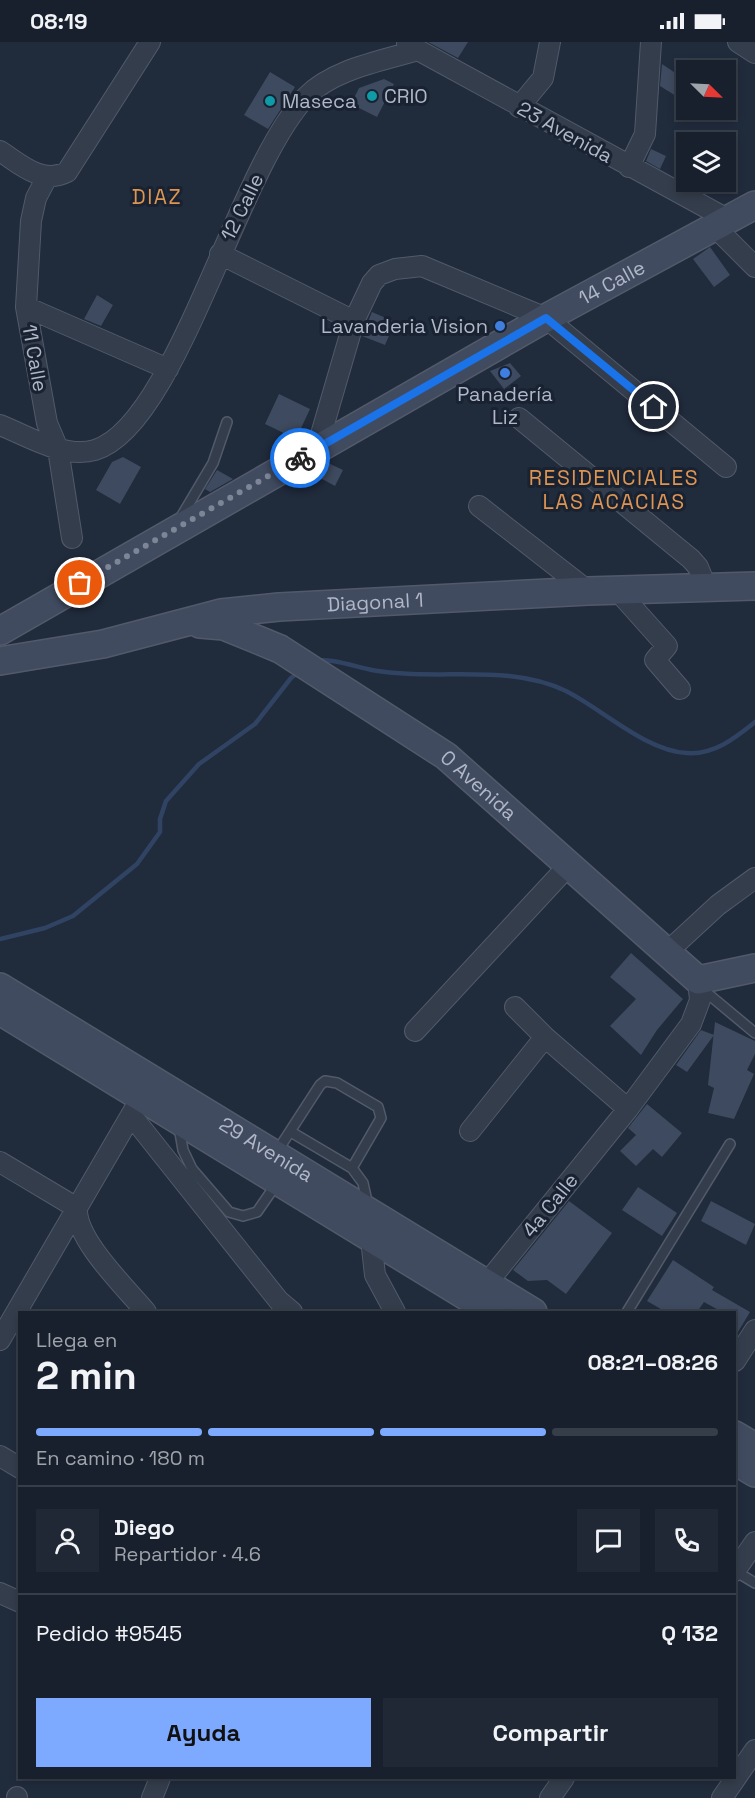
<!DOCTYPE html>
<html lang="es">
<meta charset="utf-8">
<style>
body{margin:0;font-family:"Space Grotesk",sans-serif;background:#212835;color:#f1f3f6;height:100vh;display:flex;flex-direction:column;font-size:22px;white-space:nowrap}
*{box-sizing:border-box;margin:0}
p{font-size:20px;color:#9fa3aa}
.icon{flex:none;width:33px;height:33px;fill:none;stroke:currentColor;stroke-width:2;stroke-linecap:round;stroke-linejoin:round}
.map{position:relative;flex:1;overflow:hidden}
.side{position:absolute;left:18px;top:1269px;width:718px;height:468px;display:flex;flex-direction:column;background:#18202d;border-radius:0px;box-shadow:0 3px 9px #0003,0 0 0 2px #363e49}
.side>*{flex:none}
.needle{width:39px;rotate:114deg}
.tools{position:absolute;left:676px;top:18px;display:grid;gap:12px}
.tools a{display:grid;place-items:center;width:60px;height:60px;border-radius:0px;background:#18202d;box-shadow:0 3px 9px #0003,0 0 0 2px #363e49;font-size:30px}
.pin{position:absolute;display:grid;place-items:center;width:51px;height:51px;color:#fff;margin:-26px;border:3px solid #fff;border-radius:50%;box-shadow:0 2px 6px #0007}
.courier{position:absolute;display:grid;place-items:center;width:60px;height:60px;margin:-30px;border:4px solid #1a73e8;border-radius:50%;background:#fff;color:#222;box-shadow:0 2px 8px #0007}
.head em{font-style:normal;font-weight:700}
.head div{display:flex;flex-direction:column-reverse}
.head{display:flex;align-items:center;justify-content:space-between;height:102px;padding:0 18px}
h1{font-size:39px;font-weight:700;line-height:45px}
.bar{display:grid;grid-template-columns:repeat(4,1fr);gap:9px 6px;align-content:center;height:72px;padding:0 18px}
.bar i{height:8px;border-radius:4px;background:#363e49}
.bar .on{background:#7daaff}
.bar p{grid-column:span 4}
.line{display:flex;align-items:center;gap:15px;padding:0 18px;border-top:2px solid #363e49}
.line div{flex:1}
.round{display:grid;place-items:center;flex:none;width:63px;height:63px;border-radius:0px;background:#212835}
.cta{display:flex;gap:12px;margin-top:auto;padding:12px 18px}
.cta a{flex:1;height:69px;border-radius:0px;background:#7daaff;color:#111;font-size:24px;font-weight:700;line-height:69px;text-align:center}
.cta a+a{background:#212835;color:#f1f3f6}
.status{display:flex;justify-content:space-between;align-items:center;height:42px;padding:0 30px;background:#18202d;direction:ltr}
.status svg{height:16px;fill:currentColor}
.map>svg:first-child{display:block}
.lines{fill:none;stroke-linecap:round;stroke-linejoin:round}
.stream{stroke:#304363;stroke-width:4.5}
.building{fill:#3e4a5f}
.lane-casing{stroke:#525a6a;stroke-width:12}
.street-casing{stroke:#525a6a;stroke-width:22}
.secondary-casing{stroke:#525a6a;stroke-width:30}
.lane{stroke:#343d4c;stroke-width:9}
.street{stroke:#343d4c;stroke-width:20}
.secondary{stroke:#414b60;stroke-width:27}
.done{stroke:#7d8697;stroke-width:6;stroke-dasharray:0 10.8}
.route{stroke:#1a73e8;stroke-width:8}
.culture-dot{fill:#0f9aa8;stroke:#192231;stroke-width:2}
.shop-dot{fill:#3f7fe0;stroke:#192231;stroke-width:2}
.labels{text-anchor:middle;stroke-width:6;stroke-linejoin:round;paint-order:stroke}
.poi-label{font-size:20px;fill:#afb7c8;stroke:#192231;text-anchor:start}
.street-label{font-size:20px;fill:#afb7c8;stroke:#192231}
.neighbourhood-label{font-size:21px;letter-spacing:1.5px;fill:#de9554;stroke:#192231}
</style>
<div class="status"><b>08:19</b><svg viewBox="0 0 49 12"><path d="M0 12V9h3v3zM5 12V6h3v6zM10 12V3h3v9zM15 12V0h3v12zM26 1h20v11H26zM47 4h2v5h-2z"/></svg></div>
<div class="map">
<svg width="755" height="1756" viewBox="0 0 755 1756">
<rect width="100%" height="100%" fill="#202b3c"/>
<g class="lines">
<path class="stream" d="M315,619C331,615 361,627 378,629C439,639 508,621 566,649C602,667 646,709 687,711C714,713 735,696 755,680
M0,897L45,886L73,874L137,822L160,790V777L166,759L199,722L255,682L291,636L299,630"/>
</g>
<path class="building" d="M428,0H468L458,16Z
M662,22L686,38L676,54L660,44Z
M270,30L295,45L268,87L244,73Z
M384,37L394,42L377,75L351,62L359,46Z
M651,107L666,114L660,127L646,119Z
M710,205L730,233L714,245L693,217Z
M97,253L113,263L101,284L84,277Z
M372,270L395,280L385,303L362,294Z
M510,321L521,334L504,347L490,329Z
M279,352L310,367L296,397L265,382Z
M123,415L141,425L120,462L96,448L112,420Z
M326,420L343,428L335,444L309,430Z
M217,428L233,437L210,450L205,447Z
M631,911L683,957L657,988L641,1013L610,984L636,957L610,935Z
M715,980L755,999V1012L747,1028L754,1032L734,1077L708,1071L714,1046L708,1043Z
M701,988L714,993L687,1030L676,1023Z
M647,1062L682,1091L662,1115L653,1107L636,1124L620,1109L636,1093L628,1086Z
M638,1145L677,1171L662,1194L622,1168Z
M569,1159L612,1191L566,1252L547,1238L528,1239L513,1228Z
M711,1159L755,1182L746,1203L701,1179Z
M673,1218L714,1245L712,1248L750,1270L735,1295V1270H722L704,1260L697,1270H666L647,1259Z"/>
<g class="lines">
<g class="lane-casing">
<path id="lane" d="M181,475L213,421L227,380
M701,946L755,991
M179,1085L183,1108L192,1127L229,1170L243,1174L257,1170L277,1141
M291,1090L352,1126
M276,1111L320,1043L325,1039L337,1041L378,1065L381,1076L352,1126L363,1141L368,1164
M627,1270L730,1102
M735,1529L755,1541"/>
</g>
<g class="street-casing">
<path id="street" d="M738,0L755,11
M407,2L729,178
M519,65L543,36L550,0
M0,109C20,122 42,143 67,130L150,0
M629,125L645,92L651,0
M47,135L36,156L31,179L26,265L47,381L58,407L72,496
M716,186L755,225
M220,212L354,279
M26,265L168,327
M519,376L691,517L698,525L706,545
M0,383C28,394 64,417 95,408C176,384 237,127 306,55C333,27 382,19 418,8
M317,406L354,279L372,241L379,233L395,227L422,224L546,276L726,425
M479,464L588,549
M617,548L667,604L655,618L680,647
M667,910L718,863L755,836
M515,965L545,995L628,1067
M415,989L569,823
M131,1073L279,1259L292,1270
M470,1089L545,995
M0,1120L77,1166C75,1197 126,1246 146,1270
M371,1197L375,1233L395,1270
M478,1252L628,1067L691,982L700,958L698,938
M0,1298L141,1056
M735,1319L755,1288
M0,1414L20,1426
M735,1529L755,1500
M0,1551L20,1560
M17,1756V1755
M152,1756L160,1736
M550,1756L564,1736
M722,1756L755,1708"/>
</g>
<g class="secondary-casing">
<g id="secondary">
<path id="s1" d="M200,582L224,584L280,607L446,714L698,938L755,926"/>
<path id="s2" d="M0,589L546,276L755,163"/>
<path id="s3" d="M0,619L103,602L221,571L279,565L588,549L755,544"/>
<path id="s4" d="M0,945L533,1270"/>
<path d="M0,969L492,1270"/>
<path d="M735,1393L755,1405"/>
<path d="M735,1419L755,1431"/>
</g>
</g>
<use href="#lane" class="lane"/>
<use href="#street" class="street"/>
<use href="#secondary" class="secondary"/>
</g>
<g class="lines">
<path class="done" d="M80,541L300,416"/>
<path class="route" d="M300,416L546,276L654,365"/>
</g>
<g class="culture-dot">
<circle cx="372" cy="54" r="6"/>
<circle cx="270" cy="59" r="6"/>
</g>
<g class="shop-dot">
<circle cx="500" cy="284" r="6"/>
<circle cx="505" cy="331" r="6"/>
</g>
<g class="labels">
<g class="poi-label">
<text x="384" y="61">CRIO</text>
<text x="282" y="66">Maseca</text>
<text x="488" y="291" text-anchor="end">Lavanderia Vision</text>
<text x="505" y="359" text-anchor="middle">Panadería<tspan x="505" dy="23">Liz</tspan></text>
</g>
<g class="street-label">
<text transform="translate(565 90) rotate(29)" y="7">23 Avenida</text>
<text transform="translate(242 165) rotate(-64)" y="7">12 Calle</text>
<text dy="7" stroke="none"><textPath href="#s2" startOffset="704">14 Calle</textPath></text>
<text transform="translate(35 316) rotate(80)" y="7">11 Calle</text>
<text dy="7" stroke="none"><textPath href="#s3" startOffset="381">Diagonal 1</textPath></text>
<text dy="7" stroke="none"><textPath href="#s1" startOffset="326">0 Avenida</textPath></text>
<text dy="7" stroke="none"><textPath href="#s4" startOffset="312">29 Avenida</textPath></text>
<text transform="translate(550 1163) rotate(-51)" y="7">4a Calle</text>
</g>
<g class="neighbourhood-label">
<text x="157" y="162">DIAZ</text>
<text x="614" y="443">RESIDENCIALES<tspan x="614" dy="24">LAS ACACIAS</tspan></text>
</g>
</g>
</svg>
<div class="tools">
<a><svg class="needle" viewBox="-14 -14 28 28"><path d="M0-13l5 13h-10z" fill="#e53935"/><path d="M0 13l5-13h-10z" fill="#9fa3aa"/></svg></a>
<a><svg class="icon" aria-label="layers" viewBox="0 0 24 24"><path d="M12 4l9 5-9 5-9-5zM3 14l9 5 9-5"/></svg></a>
</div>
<div class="pin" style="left:80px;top:541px;background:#ea580c"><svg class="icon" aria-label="bag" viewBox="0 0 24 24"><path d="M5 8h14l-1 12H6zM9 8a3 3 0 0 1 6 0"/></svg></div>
<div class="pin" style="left:654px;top:365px;background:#1f2937"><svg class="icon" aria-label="home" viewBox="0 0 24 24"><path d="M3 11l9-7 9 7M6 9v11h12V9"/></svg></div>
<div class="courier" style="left:300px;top:416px"><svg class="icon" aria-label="bike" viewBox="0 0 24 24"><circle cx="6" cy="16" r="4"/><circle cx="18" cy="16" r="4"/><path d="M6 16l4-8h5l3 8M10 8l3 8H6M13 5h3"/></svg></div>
<section class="side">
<div class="head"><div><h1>2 min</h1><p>Llega en</p></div><em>08:21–08:26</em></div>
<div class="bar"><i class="on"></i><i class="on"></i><i class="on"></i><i></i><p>En camino · 180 m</p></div>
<div class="line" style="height:108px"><a class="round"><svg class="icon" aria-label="person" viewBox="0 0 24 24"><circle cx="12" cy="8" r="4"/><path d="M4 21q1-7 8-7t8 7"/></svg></a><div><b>Diego</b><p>Repartidor · 4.6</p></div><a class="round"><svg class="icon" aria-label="chat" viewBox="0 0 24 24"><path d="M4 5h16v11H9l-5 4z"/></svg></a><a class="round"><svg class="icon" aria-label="phone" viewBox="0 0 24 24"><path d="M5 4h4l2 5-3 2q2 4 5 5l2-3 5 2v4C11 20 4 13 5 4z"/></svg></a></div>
<div class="line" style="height:78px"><div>Pedido #9545</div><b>Q 132</b></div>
<div class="cta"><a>Ayuda</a><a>Compartir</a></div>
</section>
</div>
